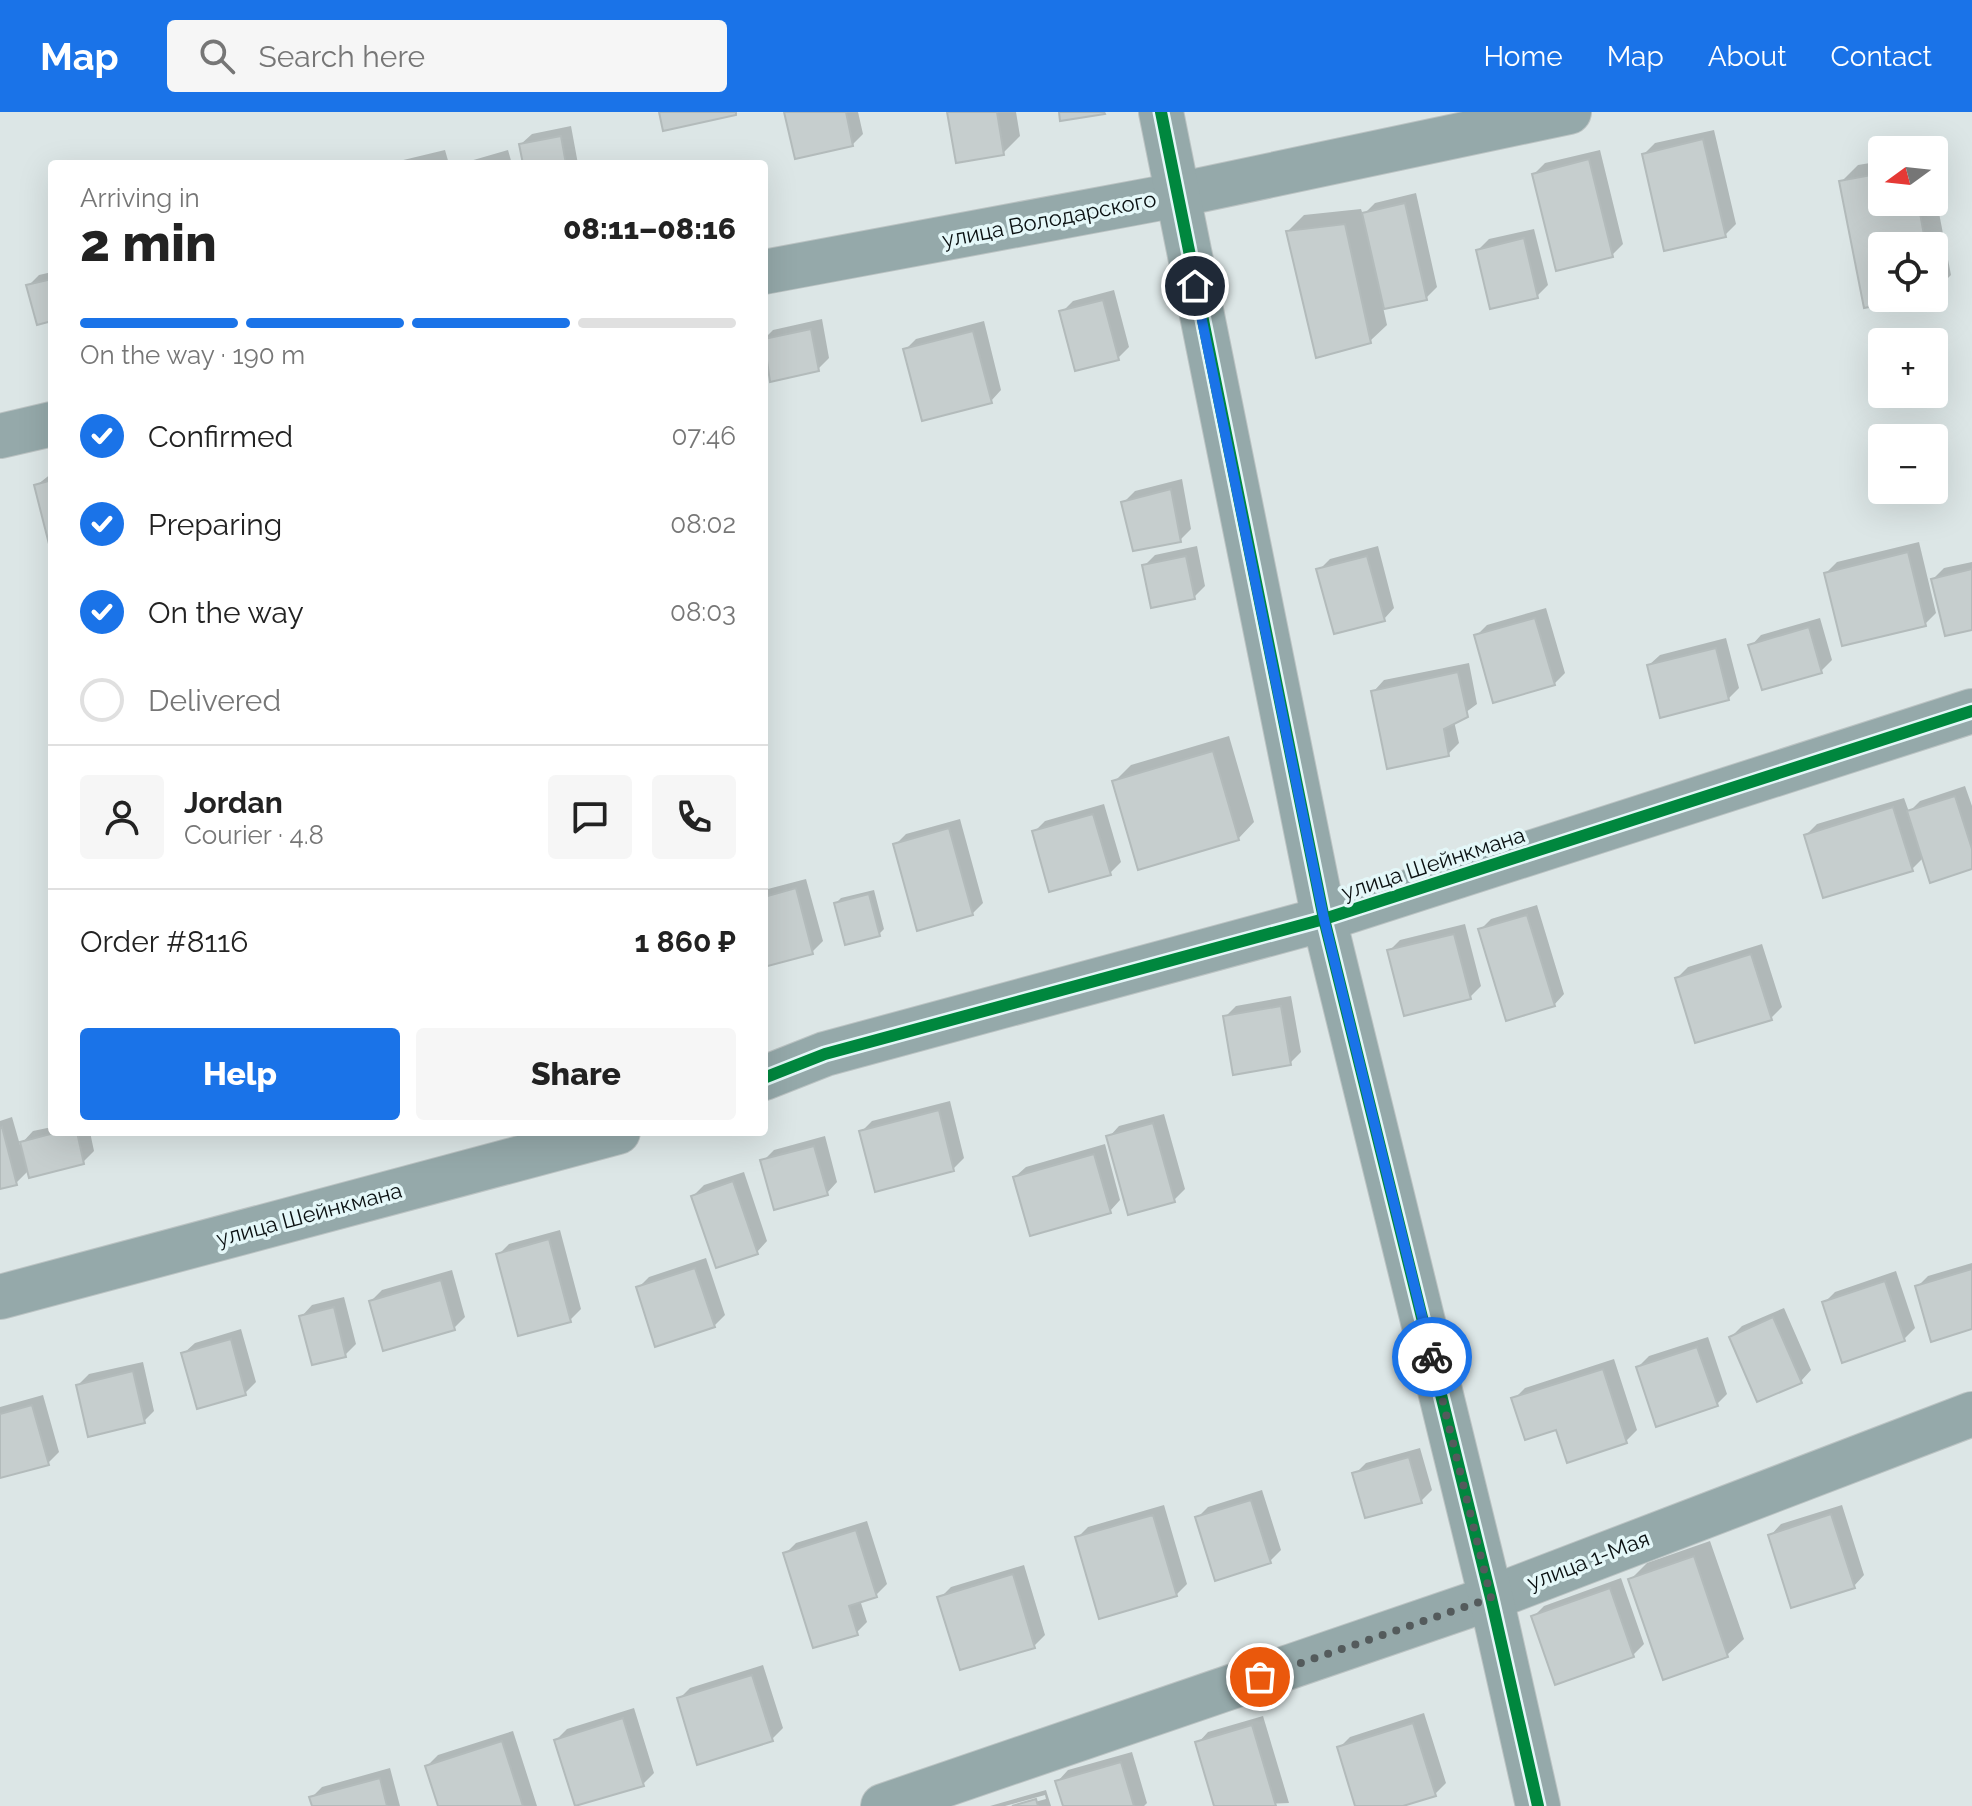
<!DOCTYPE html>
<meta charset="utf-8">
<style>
body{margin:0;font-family:Raleway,sans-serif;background:#f6f6f6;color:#222;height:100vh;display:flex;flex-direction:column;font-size:30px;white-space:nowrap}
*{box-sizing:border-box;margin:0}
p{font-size:26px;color:#767676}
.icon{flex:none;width:44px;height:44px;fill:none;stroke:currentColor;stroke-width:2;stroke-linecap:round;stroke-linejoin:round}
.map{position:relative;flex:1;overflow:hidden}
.side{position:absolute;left:48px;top:48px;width:720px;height:976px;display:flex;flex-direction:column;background:#fff;border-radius:8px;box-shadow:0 8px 32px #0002}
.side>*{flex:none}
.needle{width:52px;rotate:255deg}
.buttons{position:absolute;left:1868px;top:24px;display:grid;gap:16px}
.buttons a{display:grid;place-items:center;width:80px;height:80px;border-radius:8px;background:#fff;box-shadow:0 8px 32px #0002;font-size:40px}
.pin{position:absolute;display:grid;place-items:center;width:68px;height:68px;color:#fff;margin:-34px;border:4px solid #fff;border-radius:50%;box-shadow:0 2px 8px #0007}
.courier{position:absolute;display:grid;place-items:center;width:80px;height:80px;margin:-40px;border:6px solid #1a73e8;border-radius:50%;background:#fff;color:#222;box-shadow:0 2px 10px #0007}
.headline em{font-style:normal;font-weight:800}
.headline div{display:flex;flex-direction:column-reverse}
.headline{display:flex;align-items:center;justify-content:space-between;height:136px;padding:0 32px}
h1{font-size:52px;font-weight:800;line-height:60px}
.bar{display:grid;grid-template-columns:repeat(4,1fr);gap:12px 8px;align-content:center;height:96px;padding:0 32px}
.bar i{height:10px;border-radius:6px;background:#e0e0e0}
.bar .current{background:#1a73e8}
.bar p{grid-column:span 4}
.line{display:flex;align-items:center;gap:20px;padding:0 32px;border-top:2px solid #e0e0e0}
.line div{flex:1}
.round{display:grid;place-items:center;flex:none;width:84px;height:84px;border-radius:8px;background:#f6f6f6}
ol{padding:0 32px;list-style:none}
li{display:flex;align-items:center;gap:24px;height:88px}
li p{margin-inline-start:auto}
li .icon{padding:8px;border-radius:50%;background:#1a73e8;color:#fff;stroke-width:4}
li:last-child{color:#767676}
li i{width:44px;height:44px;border:4px solid #e0e0e0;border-radius:50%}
.cta{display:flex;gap:16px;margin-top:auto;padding:16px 32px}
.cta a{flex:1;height:92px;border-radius:8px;background:#1a73e8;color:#fff;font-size:32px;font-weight:800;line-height:92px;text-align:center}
.cta a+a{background:#f6f6f6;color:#222}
header{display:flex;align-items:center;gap:48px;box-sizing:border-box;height:112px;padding:0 40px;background:#1a73e8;color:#fff}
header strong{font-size:38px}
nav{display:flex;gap:44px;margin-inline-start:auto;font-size:28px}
.search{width:560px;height:72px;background:#f6f6f6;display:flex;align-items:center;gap:20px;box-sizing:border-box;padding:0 28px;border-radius:8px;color:#767676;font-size:30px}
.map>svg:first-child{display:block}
.shadow{fill:#0003}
.building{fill:#c6cece;stroke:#b3bbbb;stroke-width:2}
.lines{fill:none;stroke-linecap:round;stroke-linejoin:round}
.minor-casing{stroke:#bbc3c3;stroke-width:46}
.tertiary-casing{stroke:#bbc3c3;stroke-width:46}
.minor{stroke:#95a9aa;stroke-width:44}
.tertiary{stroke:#95a9aa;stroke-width:44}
.cycleway-casing{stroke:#e4f7f8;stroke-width:17}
.cycleway{stroke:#00873e;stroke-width:12}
.done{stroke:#545b5c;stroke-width:8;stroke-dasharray:0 14.4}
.route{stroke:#1a73e8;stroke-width:10}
.labels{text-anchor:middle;stroke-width:7;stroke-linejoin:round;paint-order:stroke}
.street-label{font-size:22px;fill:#0a1011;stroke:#e4f7f8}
</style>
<header>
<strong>Map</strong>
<div class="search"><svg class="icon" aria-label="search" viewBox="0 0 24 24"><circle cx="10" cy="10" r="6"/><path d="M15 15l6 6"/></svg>Search here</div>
<nav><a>Home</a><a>Map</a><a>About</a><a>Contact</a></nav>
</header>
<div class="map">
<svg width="1972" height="1694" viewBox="0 0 1972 1694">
<rect width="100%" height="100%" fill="#dce6e6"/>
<path class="shadow" d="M786,0H858L863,22L852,33Z
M949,0H1016L1020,24L1003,41Z
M571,14L578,52H525L521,32L532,22Z
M1714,18L1736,112L1725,123L1644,42L1655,31Z
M445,38L449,52H393L395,50Z
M508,38L512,52H467L470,49Z
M1600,38L1623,132L1612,143L1534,62L1545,51Z
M1882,49V90H1934V75L1951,163L1934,180V134H1882V186H1903L1866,194L1841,70L1858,53Z
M1416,81L1437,175L1426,186L1383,195L1387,213L1370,229L1288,119L1304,103L1361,97L1363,103L1375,91Z
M1534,117L1548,173L1537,184L1478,138L1489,127Z
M52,160V207L28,174L39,163Z
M1114,178L1129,235L1118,246L1062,200L1073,189Z
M822,207L829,246L818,257L771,267L764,227L773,218Z
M984,209L1001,278L991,289L905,238L916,227Z
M52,361V434L37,373Z
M1182,367L1191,417L1180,428L1124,390L1135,379Z
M1919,430L1936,501L1925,512L1826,461L1837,450Z
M1197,434L1205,474L1194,485L1144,454L1155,443Z
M1378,434L1394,496L1384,507L1319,458L1330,447Z
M1972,450V516L1933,467L1944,456Z
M1546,496L1565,561L1554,572L1476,524L1487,513Z
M1820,506L1832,548L1821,559L1751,534L1761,523Z
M1726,526L1739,576L1728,587L1649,553L1660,543Z
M1469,551L1477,592L1454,609L1459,631L1448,642L1374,579L1384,568Z
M1229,624L1254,710L1238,727L1115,669L1131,653Z
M1965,674L1972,694V755L1924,745L1912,757L1806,723L1817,712L1904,686L1909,700L1920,689Z
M1104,692L1121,750L1110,761L1034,720L1045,709Z
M960,707L983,791L972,802L895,733L906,722Z
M806,767L823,829L812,840L764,851V778Z
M874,778L884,817L879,822L836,791L841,786Z
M1537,793L1564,882L1554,893L1480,818L1491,807Z
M1465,812L1481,874L1470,885L1389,839L1400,828Z
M1762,832L1782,895L1771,906L1677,866L1688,855Z
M1291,884L1301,940L1290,951L1225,905L1236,894Z
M950,989L964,1046L953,1057L861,1020L872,1009Z
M1164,1002L1185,1077L1174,1088L1109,1025L1119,1014Z
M12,1005L20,1033L33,1019L52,1015V1020H90L94,1039L83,1050L29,1058L16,1071L0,1075V1009Z
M825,1024L837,1070L827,1081L763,1049L774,1038Z
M1105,1032L1120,1088L1110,1099L1015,1065L1026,1055Z
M744,1060L767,1129L757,1140L693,1084L704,1073Z
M560,1118L581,1197L570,1208L498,1143L509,1132Z
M706,1146L725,1203L714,1214L638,1176L649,1165Z
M1972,1151V1215L1917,1175L1928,1164Z
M452,1158L465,1205L454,1216L371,1189L382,1178Z
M1896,1159L1915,1216L1904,1227L1824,1191L1835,1180Z
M344,1185L356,1232L345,1243L302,1204L312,1193Z
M1784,1196L1811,1258L1801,1269L1731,1225L1742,1214Z
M241,1217L256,1270L245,1281L184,1241L195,1231Z
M1708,1225L1727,1282L1716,1293L1638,1255L1649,1244Z
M1614,1247L1637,1318L1626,1329L1558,1315L1514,1287L1525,1276Z
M143,1250L154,1299L143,1310L78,1273L89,1262Z
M43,1283L59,1340L48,1351L0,1364V1295Z
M1420,1336L1432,1378L1421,1389L1355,1362L1366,1351Z
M1262,1378L1281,1438L1270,1449L1197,1406L1208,1395Z
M1164,1393L1187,1472L1176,1483L1077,1426L1088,1415Z
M1842,1393L1864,1463L1854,1474L1771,1423L1781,1412Z
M867,1409L887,1472L876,1483L860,1488L867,1510L856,1521L785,1442L796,1431Z
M1710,1429L1744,1527L1727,1543L1631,1467L1647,1451Z
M1024,1453L1045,1523L1034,1534L940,1486L951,1475Z
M1621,1466L1644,1532L1633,1543L1533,1505L1544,1494Z
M763,1553L783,1616L772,1627L679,1587L690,1576Z
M634,1596L654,1661L643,1672L556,1628L567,1617Z
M1424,1601L1446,1671L1435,1682L1396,1694H1357L1339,1636L1350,1625Z
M1263,1604L1289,1691L1216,1694L1198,1631L1208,1620Z
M513,1619L537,1694H440L427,1654L438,1643Z
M1132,1640L1147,1691L1144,1694H1065L1058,1669L1068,1658Z
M390,1656L400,1694H314L311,1686L322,1675Z
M1046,1678L1051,1694H1020L1046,1687L1045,1683L1005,1694H990Z"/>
<path class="building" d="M659,0H736V3L663,19Z
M784,0H846L853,34L795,47Z
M947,0H997L1004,43L956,51Z
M1059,0H1104L1105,2L1060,9Z
M561,24L566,52H523L519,32Z
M1703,27L1726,125L1664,139L1642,42Z
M1589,47L1613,145L1556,159L1532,62Z
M1882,61V90H1918L1926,134H1882V186H1913L1864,196L1839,69Z
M1405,91L1427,188L1384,197L1362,101Z
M1345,112L1371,231L1316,246L1286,119Z
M1524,126L1538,186L1490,197L1476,138Z
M52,167V209L37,213L26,173Z
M1103,188L1119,248L1075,259L1059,199Z
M811,217L819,259L770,270L764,227Z
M973,219L992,291L922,309L903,237Z
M52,368V436H50L34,373Z
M1171,377L1181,430L1133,439L1121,390Z
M1908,440L1926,514L1842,534L1824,461Z
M1186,444L1195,487L1151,496L1142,453Z
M1367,444L1385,509L1334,522L1316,457Z
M1972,457V518L1945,524L1931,467Z
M1535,506L1555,573L1493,591L1474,523Z
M1809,515L1822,561L1762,578L1748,533Z
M1716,536L1729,588L1660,606L1647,553Z
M1458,560L1468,605L1444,617L1449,644L1387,657L1371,579Z
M1213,639L1239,728L1138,758L1112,669Z
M1955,684L1972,737V757L1930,771L1907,699Z
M1893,695L1913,759L1823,786L1804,723Z
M1093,702L1111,763L1049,780L1032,719Z
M949,716L973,803L917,819L893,732Z
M796,776L813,842L764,855V785Z
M869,782L880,824L845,833L834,791Z
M1527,803L1555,894L1506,909L1478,817Z
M1454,822L1471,887L1404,904L1387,838Z
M1751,842L1772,908L1695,931L1675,866Z
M1281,894L1291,953L1233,963L1223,904Z
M939,998L954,1059L875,1080L859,1019Z
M1153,1011L1175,1090L1128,1103L1106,1024Z
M2,1015L17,1073L0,1077V1016Z
M58,1020H77L84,1052L29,1066L20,1030Z
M814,1034L828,1083L774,1098L760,1048Z
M1094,1042L1111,1101L1030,1124L1013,1065Z
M733,1069L758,1142L716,1156L691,1084Z
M549,1127L571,1210L518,1224L496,1142Z
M695,1156L715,1215L655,1235L636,1175Z
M1972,1157V1217L1931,1230L1915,1174Z
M441,1168L455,1218L383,1239L369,1189Z
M1885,1169L1905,1229L1842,1251L1822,1190Z
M334,1195L346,1245L312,1253L299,1204Z
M1773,1205L1802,1271L1757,1290L1729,1225Z
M231,1227L246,1283L197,1297L181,1241Z
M1697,1235L1718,1294L1656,1315L1636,1255Z
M1603,1257L1627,1331L1567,1351L1556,1318L1525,1328L1511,1286Z
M133,1259L145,1311L88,1325L76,1273Z
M32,1293L49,1353L0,1366V1302Z
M1409,1345L1422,1391L1365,1406L1352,1361Z
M1251,1388L1271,1451L1215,1469L1195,1405Z
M1831,1402L1855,1476L1791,1496L1768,1423Z
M1153,1403L1177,1484L1099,1507L1075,1425Z
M856,1418L877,1485L849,1494L858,1523L813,1536L783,1441Z
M1694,1444L1728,1545L1663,1568L1628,1467Z
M1013,1462L1035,1536L960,1558L937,1485Z
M1610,1476L1634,1545L1555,1573L1531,1504Z
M752,1563L773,1629L697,1653L677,1586Z
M623,1606L644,1674L575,1694L554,1628Z
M1413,1611L1436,1684L1403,1694H1355L1337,1635Z
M1252,1613L1276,1694H1214L1195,1630Z
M502,1629L523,1694H438L425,1654Z
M1121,1650L1134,1694H1063L1055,1669Z
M380,1666L387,1694H312L309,1685Z
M1036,1687L1038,1694H1012Z"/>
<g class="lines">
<g class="minor-casing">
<path id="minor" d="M764,160L1177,83L1569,0
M0,324L52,312
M764,966L825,942L1324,807L1972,599
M0,1185L618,1020
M883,1694L1491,1486L1972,1302"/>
</g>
<g class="tertiary-casing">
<path id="tertiary" d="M1161,0L1324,807L1491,1486L1538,1694"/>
</g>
<use href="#minor" class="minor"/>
<use href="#tertiary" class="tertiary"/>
<g class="cycleway-casing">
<path id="cycleway" d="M1161,0L1324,807L1491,1486L1538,1694
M764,966L825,942L1324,807L1972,599"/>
</g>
<use href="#cycleway" class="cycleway"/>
</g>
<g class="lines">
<path class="done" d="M1260,1565L1491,1486L1432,1245"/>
<path class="route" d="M1195,174L1324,807L1432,1245"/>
</g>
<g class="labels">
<g class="street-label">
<text transform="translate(1049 107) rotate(-11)" y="8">улица Володарского</text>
<text transform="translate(1433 751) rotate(-18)" y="8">улица Шейнкмана</text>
<text transform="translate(309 1102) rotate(-15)" y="8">улица Шейнкмана</text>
<text transform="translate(1588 1448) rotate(-21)" y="8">улица 1-Мая</text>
</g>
</g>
</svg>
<div class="buttons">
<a><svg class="needle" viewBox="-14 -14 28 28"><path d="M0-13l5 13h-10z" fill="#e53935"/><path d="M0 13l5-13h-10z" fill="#767676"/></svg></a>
<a><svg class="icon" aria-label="locate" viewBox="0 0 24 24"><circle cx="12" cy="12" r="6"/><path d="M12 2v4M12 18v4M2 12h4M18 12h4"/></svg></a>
<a>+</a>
<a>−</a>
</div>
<div class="pin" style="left:1260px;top:1565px;background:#ea580c"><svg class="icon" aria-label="bag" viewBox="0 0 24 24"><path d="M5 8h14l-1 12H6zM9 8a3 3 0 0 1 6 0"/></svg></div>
<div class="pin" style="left:1195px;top:174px;background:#1f2937"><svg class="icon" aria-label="home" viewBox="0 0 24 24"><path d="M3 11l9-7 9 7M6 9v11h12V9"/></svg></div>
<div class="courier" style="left:1432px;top:1245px"><svg class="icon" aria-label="bike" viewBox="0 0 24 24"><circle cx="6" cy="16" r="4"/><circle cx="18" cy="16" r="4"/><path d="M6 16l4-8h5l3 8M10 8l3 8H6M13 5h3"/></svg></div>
<section class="side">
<div class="headline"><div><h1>2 min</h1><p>Arriving in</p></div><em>08:11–08:16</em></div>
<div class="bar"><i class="current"></i><i class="current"></i><i class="current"></i><i></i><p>On the way · 190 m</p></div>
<ol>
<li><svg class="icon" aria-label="check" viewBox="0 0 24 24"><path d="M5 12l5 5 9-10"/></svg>Confirmed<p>07:46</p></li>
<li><svg class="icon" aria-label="check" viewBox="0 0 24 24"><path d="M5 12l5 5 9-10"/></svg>Preparing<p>08:02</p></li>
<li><svg class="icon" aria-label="check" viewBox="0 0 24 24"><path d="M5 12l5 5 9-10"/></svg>On the way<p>08:03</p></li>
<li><i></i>Delivered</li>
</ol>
<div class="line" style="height:144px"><a class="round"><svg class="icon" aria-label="person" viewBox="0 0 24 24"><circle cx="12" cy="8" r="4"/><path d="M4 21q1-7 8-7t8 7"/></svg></a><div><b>Jordan</b><p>Courier · 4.8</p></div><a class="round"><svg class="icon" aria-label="chat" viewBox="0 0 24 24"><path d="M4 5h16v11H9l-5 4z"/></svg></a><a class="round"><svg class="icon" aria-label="phone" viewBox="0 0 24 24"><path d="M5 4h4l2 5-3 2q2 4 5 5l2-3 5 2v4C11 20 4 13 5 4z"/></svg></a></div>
<div class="line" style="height:104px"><div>Order #8116</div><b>1 860 ₽</b></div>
<div class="cta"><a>Help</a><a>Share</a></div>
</section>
</div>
